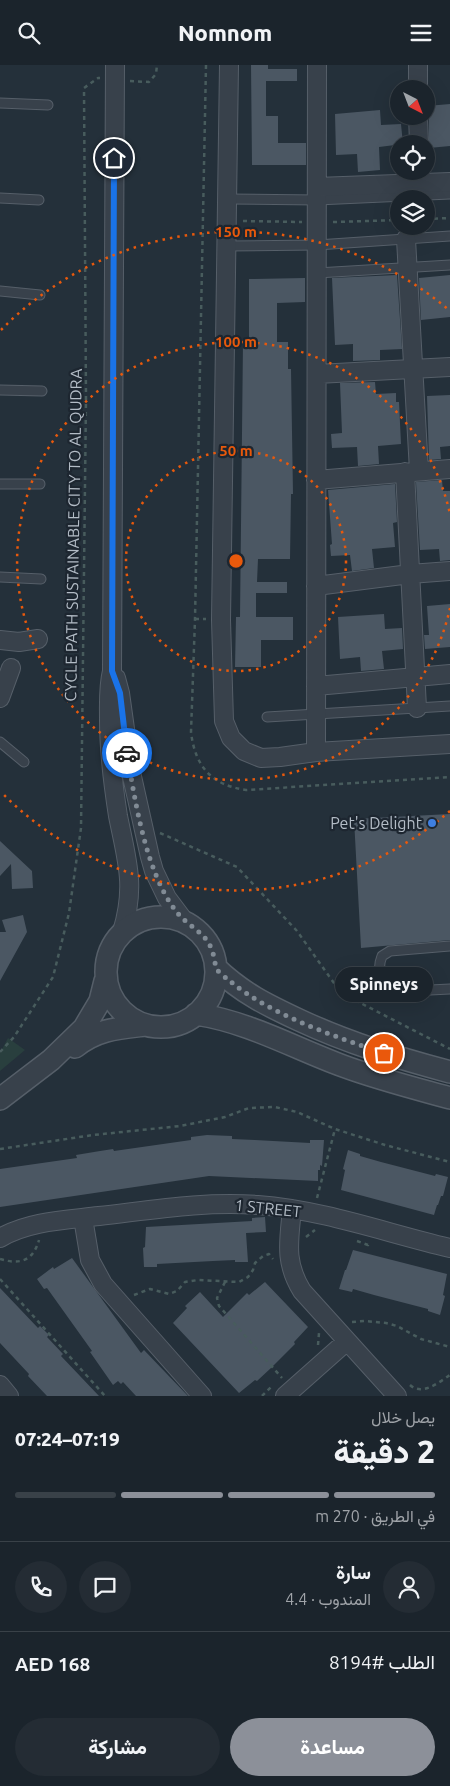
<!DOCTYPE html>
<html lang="ar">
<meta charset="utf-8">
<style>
body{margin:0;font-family:Ubuntu,Vazirmatn,sans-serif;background:#242c34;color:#f1f3f6;direction:rtl;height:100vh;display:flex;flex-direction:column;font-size:19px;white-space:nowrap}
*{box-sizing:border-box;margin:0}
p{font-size:16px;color:#a0a4a9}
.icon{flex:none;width:28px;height:28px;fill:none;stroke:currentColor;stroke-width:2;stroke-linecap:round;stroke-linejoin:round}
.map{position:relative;height:1331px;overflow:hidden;direction:ltr}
.details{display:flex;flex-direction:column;background:#1b242c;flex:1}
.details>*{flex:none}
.needle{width:32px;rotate:138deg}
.fabs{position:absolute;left:390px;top:15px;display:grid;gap:10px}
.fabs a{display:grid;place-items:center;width:45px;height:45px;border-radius:50%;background:#1b242c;box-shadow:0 5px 20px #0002,0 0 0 1px #394148;font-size:25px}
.pin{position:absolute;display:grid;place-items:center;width:42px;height:42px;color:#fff;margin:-21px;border:2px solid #fff;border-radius:50%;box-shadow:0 1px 5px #0007}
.courier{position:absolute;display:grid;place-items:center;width:50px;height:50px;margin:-25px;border:4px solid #1a73e8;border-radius:50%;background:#fff;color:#222;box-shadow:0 1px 6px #0007}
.bubble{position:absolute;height:35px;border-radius:18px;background:#1b242c;box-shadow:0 5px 20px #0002,0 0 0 1px #394148;font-size:16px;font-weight:800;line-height:35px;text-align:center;direction:rtl}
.headline em{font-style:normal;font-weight:800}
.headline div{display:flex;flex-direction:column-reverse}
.headline{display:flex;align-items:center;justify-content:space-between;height:85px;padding:0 15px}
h1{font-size:32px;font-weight:800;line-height:38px}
.bar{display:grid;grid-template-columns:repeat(4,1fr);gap:8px 5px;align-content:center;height:60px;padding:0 15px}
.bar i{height:6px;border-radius:4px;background:#394148}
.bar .on{background:#8c9099}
.bar p{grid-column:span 4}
.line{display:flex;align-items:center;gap:12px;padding:0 15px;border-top:1px solid #394148}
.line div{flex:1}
.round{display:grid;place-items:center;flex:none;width:52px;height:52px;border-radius:26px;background:#242c34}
.primary-button{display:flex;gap:10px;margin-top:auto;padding:10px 15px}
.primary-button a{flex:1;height:58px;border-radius:30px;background:#8c9099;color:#fff;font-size:20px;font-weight:800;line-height:58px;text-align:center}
.primary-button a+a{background:#242c34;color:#f1f3f6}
header{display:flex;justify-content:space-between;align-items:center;height:65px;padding:0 15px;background:#1b242c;font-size:22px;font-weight:800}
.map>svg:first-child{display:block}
.green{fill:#293f3e}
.building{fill:#4b5763}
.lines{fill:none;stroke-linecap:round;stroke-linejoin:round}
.service-casing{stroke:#565f69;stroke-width:11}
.minor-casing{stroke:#565f69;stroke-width:20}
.tertiary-casing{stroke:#565f69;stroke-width:24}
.path{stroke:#485c5d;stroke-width:2.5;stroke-dasharray:4 4;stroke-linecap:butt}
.service{stroke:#38414b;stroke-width:9}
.minor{stroke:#38414b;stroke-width:18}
.tertiary{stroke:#38414b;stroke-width:21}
.done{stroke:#818b95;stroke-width:5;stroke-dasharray:0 9}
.route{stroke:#1a73e8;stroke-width:6}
.ring{fill:none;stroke:#e8590c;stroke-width:2.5;stroke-dasharray:2.5 5}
.shop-dot{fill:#3f7fe0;stroke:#1d2630;stroke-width:2}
.labels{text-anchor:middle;stroke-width:4.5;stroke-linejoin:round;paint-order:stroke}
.street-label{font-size:16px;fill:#b3bcc6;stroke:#1d2630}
.poi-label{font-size:16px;fill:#b3bcc6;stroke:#1d2630;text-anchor:end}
.centre{fill:#e8590c;stroke:#1d2630;stroke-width:2.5}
.ring-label{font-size:15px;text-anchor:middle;font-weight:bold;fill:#e8590c;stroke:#1d2630;stroke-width:4.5;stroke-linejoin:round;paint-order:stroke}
</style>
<header><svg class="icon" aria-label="menu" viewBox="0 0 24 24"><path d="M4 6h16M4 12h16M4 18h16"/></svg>Nomnom<svg class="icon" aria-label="search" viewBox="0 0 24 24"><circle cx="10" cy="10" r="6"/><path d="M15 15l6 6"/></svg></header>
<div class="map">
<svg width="450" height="1331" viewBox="0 0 450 1331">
<rect width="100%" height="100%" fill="#24303a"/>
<path class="green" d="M8,973L25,985L0,1006V988Z"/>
<path class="building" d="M251,0H268V4H297V16H266V51H278V78H306V100H252Z
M450,39V81L429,83V51L427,41Z
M380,45L381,60L401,59L403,79L379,82L380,105L358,107L357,89L336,90L335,49Z
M397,210L402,284L380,285V295L353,296V279L335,280L332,213Z
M450,210V252L421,255L419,213Z
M305,213V237L277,238V277H288V304H291L293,429H291L290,494H258L257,517H287V528H256V552H293V575H261V602H235L236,552H240L243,276H249V214Z
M375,317L376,329L396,328V337H399L401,379L378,381L379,399L358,401L357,382L332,383L331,369L342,368L340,318Z
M450,330V381L440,382L441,394L429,395L427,331Z
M442,415L443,426H450V495L440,496L439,484L420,485L416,417Z
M395,419L397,457L393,458L395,482L372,484L374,503L352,506L350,490L331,491L330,480L332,479L328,425Z
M450,539V582L425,584L424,570H429L427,541Z
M384,549L385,564L402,563L403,584L382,586L384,604L361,606L360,592L340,594L338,552Z
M450,749V875L361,883L354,754Z
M0,776L32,806L33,823L12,824L11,799L0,811Z
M23,850L27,867L0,916V867H6L2,855Z
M207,1070L232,1071V1074L255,1075L310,1078V1075H324L322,1101L320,1100V1105H318V1116L209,1111L0,1142V1104L77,1093L76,1090L100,1086L113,1084L114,1086L191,1075V1072Z
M348,1085L360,1089V1091L381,1097L435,1111L436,1109L448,1112L443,1131H441L438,1140H437L434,1150L341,1125L345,1105L343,1104Z
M265,1152L266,1167L246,1168L248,1197H235V1195L213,1196L157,1199V1202H144L143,1183L145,1182L146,1162L252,1156V1153Z
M353,1185L447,1209L443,1230L445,1231L440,1250L428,1246V1244L374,1230L353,1224L352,1227L339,1224L345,1205H346Z
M72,1193L141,1288L144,1285L188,1331H136L123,1317L121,1319L118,1316L113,1320L90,1287L92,1286L47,1223L44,1224L37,1214L53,1202L54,1204Z
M265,1217L308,1262L294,1277L295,1279L271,1303L257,1316L255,1315L239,1328L173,1258L187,1243L185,1241L200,1227L223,1252L247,1228L249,1230Z
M0,1223L38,1263L40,1261L49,1270L47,1272L63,1289L61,1291L99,1331H47L28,1311L29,1309L0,1278Z"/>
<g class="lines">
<g class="service-casing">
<path id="service" d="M0,38L48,40
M0,133L39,135
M228,134L317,135L450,129
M227,181L317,180L450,171
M317,208L450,200
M0,226L40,230
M0,325L42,326
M0,419H40
M0,512L41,514
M267,652L450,641
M0,677L24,697
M450,881L390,886L382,891C377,903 379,921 391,927L450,924"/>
</g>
<g class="minor-casing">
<path id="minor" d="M115,0L112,606C108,622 109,638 109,655C109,687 113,719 118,751C127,796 136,821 122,867
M229,0L221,555L224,656L231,673L244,686L261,693L280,692L316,687L450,679
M418,0V24
M418,51L419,79
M317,122L450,117
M406,174L419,406
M317,309L450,302
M405,407L417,643
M316,415L450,404
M316,521L410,509L450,506
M0,575L19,577L38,574
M116,613L120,628L131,707L150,792L154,806L167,833L185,857
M316,621L450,609
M0,633L11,603
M316,687L317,0
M292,1144C289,1176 284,1197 302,1226L397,1331
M83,1153L90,1195L103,1219L202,1331
M0,1173C29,1156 66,1155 99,1151C152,1145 204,1136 258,1140C324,1145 386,1168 450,1183
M0,1320L9,1331
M285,1331L347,1276"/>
</g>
<g class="tertiary-casing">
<path id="tertiary" d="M106 907a55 55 0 1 1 110 0a55 55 0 1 1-110 0Z
M216,903C242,928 267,940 299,955C348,978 398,993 450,1007
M196,949C249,957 294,983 343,1001C378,1014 414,1023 450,1033
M75,982C97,964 119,963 146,960
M0,1034L51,995L84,963L100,936L105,916"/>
</g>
<path class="path" d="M206,0L195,554L191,667C195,701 211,720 246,725L450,712
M130,16L149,17L156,9L157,0
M426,154L450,153
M243,156L302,157
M333,157L399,155
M195,554H206
M160,768L237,802L297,866L341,928L450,984
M0,987L14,972L53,912L69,848L81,763L86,334L84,23L98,13H100
M0,1084L93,1070L180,1061L225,1052L249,1043L275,1042L297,1047L335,1064L385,1080L450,1097
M317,1133L335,1064
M306,1172L315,1165
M357,1176L368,1180L369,1177
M0,1194C20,1200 33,1196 39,1175
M0,1214L105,1331
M225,1217L217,1233L219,1241L282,1313
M134,1230L150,1224L169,1229L177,1226L185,1217L198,1215L239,1217L248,1212L253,1205L255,1198L263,1191L269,1189L273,1194
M352,1257L364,1256L386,1258L397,1261L421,1274L450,1282
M318,1280L319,1268
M410,1320C422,1331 438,1318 450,1310
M262,1331L271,1322"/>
<use href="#service" class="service"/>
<use href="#minor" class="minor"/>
<use href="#tertiary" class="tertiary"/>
</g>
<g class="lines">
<path class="done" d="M127,688C135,736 146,808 176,846C184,857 195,862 204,872C209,877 212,884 214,892C215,895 215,900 216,903C219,908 226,913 230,916C269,949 335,972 384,988"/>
<path class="route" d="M114,93L112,606L120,628L127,688"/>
</g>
<g class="ring">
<circle cx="236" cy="496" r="110"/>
<path d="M450 543A219 219 0 1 1 450 449"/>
<path d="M450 746A329 329 0 0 1 1 727M1 265A329 329 0 0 1 450 246"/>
</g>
<circle class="shop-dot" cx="432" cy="758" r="5"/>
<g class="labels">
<g class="street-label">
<text transform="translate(73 470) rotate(-89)" y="6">CYCLE PATH SUSTAINABLE CITY TO AL QUDRA</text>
<text transform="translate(268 1143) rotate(6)" y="6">1 STREET</text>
</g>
<g class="poi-label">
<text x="422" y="764">Pet's Delight</text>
</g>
</g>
<circle cx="236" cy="496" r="8" class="centre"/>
<g class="ring-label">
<text x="236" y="172">150 m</text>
<text x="236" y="282">100 m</text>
<text x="236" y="391">50 m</text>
</g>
</svg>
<div class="fabs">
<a><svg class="needle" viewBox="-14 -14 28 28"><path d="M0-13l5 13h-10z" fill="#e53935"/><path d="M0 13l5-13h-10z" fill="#a0a4a9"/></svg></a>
<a><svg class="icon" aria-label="locate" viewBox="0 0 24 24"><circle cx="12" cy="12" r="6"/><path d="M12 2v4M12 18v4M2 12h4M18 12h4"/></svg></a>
<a><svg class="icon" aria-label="layers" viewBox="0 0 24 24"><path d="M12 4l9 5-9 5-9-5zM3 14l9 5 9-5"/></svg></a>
</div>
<div class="pin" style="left:384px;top:988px;background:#ea580c"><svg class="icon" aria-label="bag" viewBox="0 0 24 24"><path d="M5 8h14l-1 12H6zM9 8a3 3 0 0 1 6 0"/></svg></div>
<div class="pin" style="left:114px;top:93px;background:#1f2937"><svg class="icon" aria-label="home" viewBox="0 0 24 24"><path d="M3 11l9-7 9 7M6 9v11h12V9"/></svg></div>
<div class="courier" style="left:127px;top:688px"><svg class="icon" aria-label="car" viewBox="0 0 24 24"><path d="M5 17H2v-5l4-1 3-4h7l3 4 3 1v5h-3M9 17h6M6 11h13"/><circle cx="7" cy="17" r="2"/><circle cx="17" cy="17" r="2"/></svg></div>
<div class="bubble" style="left:335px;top:902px;width:98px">Spinneys</div>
</div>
<section class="details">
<div class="headline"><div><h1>2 دقيقة</h1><p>يصل خلال</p></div><em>07:19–07:24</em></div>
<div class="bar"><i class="on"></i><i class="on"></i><i class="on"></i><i></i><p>في الطريق · 270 m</p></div>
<div class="line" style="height:90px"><a class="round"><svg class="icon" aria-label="person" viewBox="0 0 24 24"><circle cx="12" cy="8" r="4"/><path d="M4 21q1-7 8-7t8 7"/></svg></a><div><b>سارة</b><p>المندوب · 4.4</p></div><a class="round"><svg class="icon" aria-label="chat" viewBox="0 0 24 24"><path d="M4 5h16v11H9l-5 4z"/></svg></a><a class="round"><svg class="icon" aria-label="phone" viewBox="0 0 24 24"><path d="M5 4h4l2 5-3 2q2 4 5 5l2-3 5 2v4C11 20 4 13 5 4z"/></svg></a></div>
<div class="line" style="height:65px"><div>الطلب #8194</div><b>AED 168</b></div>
<div class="primary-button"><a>مساعدة</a><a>مشاركة</a></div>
</section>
